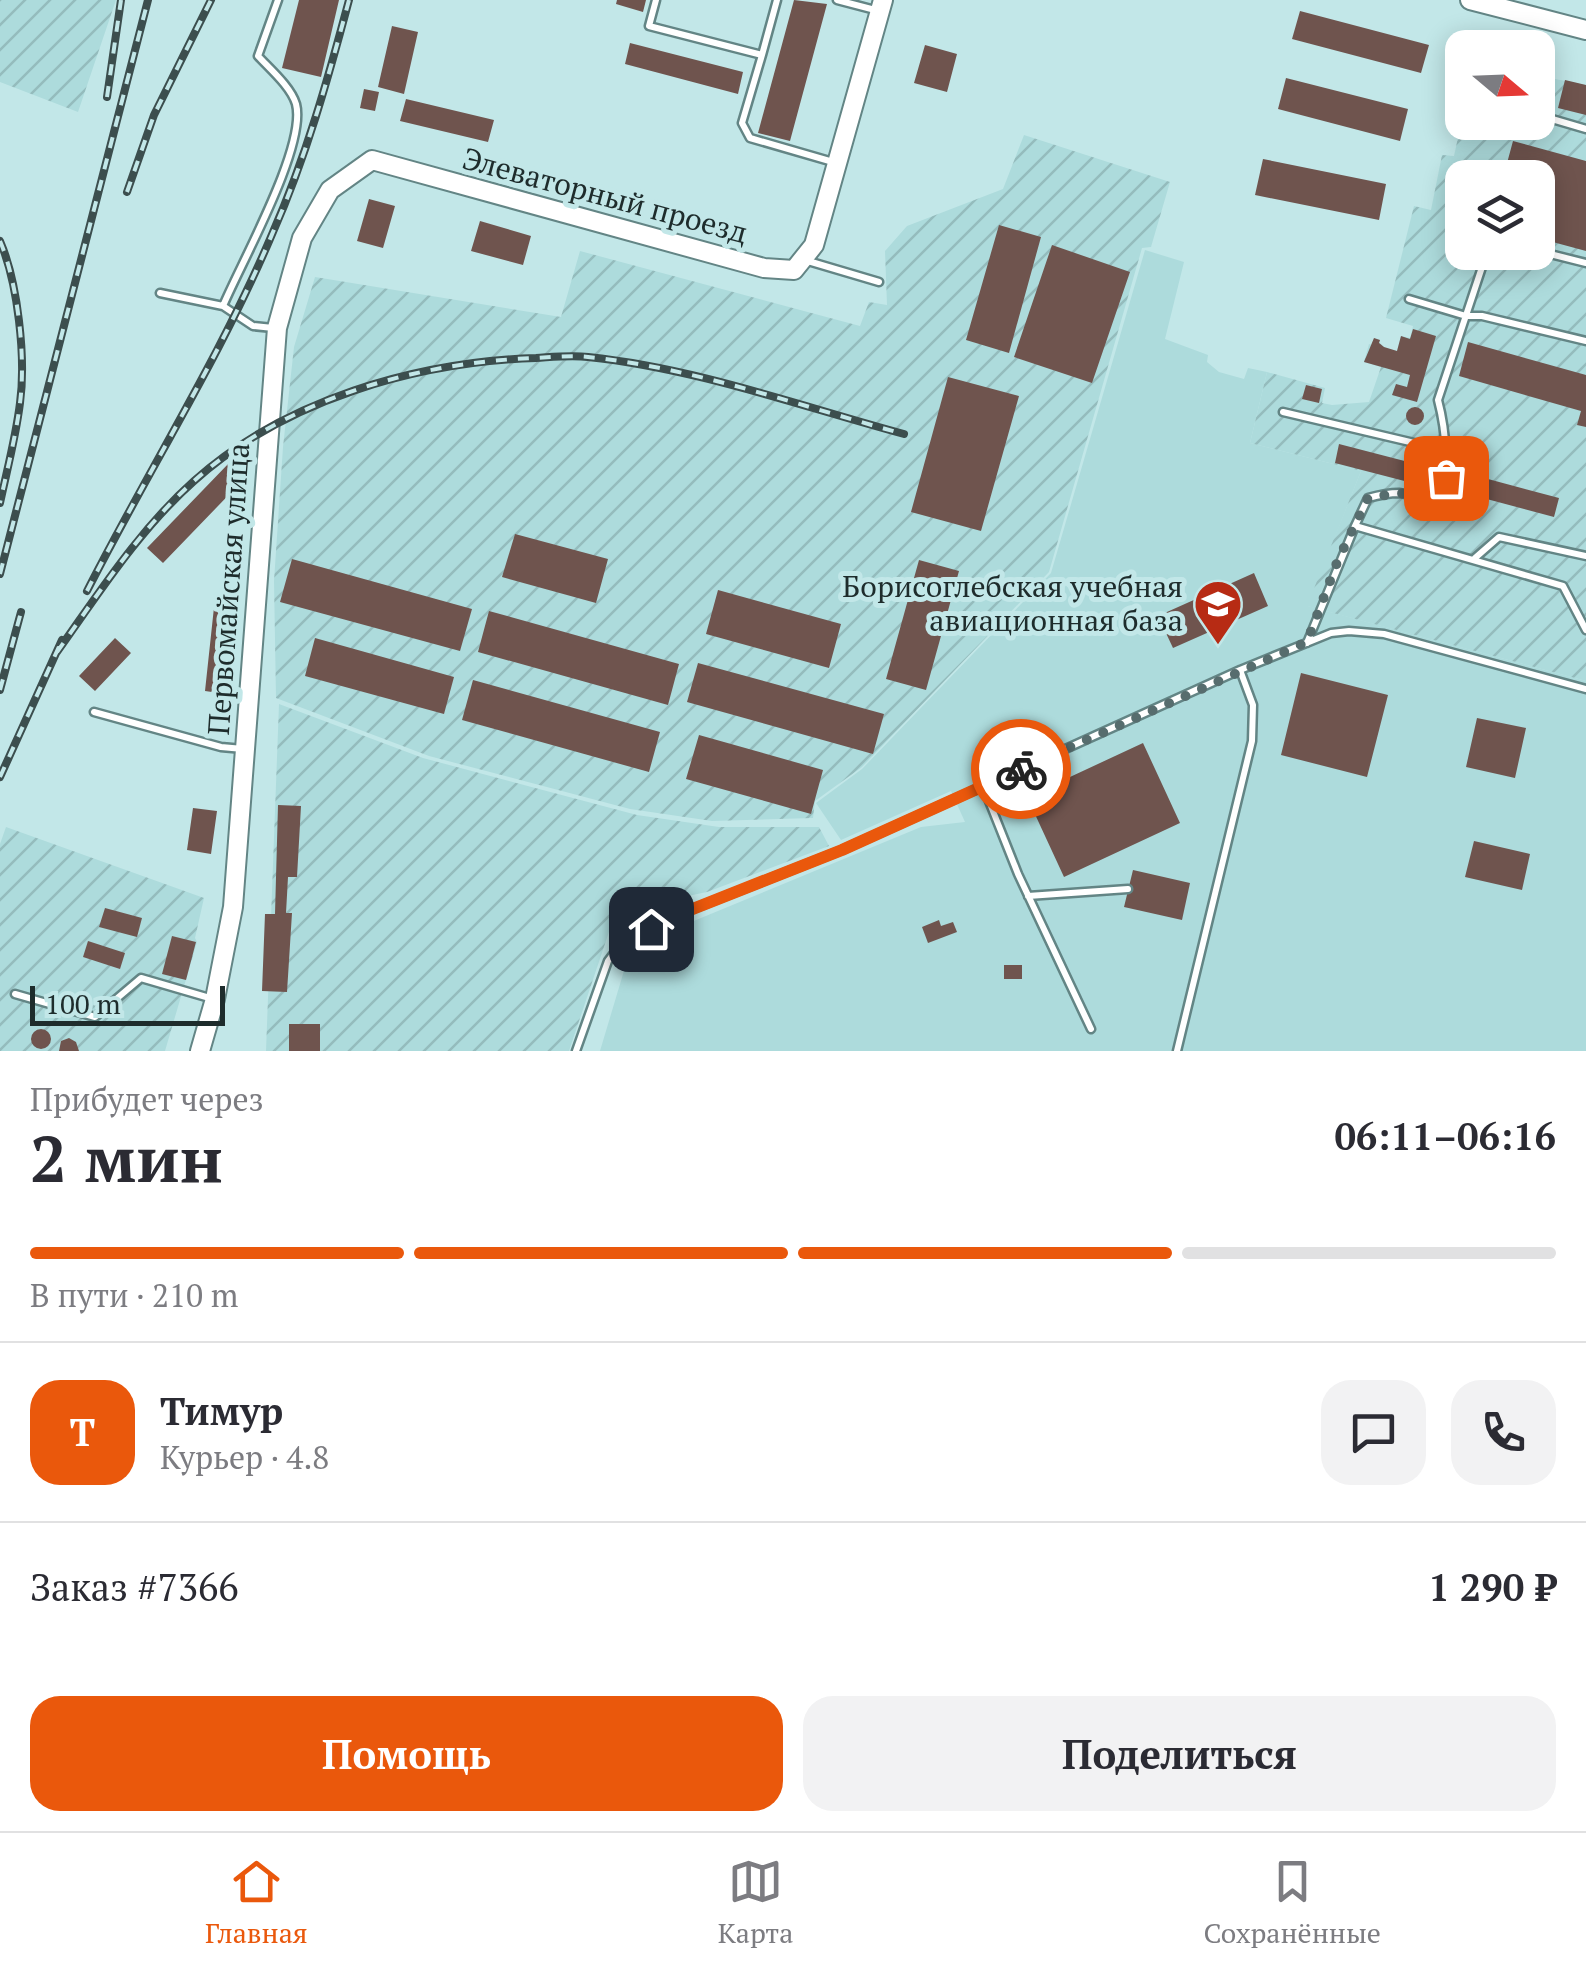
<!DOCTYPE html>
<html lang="ru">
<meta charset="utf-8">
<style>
body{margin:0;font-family:"PT Serif",serif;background:#f2f2f3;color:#2b2b33;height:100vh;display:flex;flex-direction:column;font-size:38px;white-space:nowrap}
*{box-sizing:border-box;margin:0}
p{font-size:32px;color:#7c7c81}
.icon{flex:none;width:55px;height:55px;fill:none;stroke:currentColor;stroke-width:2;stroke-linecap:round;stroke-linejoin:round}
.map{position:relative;height:1051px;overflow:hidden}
.details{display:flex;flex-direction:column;background:#fff;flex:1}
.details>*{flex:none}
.needle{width:65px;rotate:109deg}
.fabs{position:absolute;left:1445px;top:30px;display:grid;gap:20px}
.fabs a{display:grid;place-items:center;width:110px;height:110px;border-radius:20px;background:#fff;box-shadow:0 5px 25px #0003;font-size:50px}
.scale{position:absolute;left:30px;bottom:25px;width:195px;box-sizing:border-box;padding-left:10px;border:5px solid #1e2c2c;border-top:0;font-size:28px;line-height:35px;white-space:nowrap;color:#1e2c2c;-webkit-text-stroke:8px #c2e7e8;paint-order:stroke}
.pin{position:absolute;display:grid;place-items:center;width:85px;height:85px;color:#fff;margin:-42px;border-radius:20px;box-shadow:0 5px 15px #0006}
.courier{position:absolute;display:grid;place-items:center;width:100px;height:100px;margin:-50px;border:8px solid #ea580c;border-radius:50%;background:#fff;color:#222;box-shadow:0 2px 12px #0007}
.headline em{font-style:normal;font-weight:700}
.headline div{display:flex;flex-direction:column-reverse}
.headline{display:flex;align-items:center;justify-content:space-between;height:170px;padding:0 30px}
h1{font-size:65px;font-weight:700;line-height:75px}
.bar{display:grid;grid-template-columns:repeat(4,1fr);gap:15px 10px;align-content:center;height:120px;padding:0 30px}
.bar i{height:12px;border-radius:8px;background:#e1e1e2}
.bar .active{background:#ea580c}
.bar p{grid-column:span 4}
.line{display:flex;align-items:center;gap:25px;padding:0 30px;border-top:2px solid #e1e1e2}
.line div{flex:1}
.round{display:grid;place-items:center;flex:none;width:105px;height:105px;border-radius:30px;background:#f2f2f3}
.primary-button{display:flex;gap:20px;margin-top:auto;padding:20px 30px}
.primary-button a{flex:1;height:115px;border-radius:30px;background:#ea580c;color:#fff;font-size:40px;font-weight:700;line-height:115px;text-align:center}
.primary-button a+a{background:#f2f2f3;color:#2b2b33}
.dock{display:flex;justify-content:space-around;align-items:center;height:140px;border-top:2px solid #e1e1e2;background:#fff;font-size:28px;color:#7c7c81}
.dock a{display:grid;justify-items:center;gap:5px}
.dock .active{color:#ea580c}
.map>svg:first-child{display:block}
.built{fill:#addbdc}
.industrial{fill:url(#industrial-furrows);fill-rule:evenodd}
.building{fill:#6f544e}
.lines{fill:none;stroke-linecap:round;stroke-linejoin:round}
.lane-casing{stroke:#638585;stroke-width:11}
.secondary-casing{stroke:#638585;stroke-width:22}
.lane{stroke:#fff;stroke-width:6}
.secondary{stroke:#fff;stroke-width:18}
.rail-casing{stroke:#3c4e4e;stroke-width:8}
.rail{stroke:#c2e7e8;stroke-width:4;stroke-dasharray:11;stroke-linecap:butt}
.done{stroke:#576d6e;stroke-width:10;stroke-dasharray:0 18}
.route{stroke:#ea580c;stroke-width:12}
.labels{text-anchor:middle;stroke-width:10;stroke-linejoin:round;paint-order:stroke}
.street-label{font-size:30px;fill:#1e2c2c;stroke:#c2e7e8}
.poi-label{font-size:30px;fill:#1e2c2c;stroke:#c2e7e8;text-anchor:end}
</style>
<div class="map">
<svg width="1586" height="1051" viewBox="0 0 1586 1051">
<defs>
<pattern id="industrial-furrows" width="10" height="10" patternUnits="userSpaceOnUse" patternTransform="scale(2.5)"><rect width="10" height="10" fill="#addbdc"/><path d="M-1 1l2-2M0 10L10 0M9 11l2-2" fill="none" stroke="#94bcbd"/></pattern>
</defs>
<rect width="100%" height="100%" fill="#c2e7e8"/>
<path class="built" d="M1145,250L1184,262L1165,339L1208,355L1207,362L1219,372L1244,379L1248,368L1267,372L1250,443L1361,471L1308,606L1586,681V1051H600L626,964L650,939L921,827L965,822L951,791L841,840L816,803L862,769L1051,573Z"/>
<path class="industrial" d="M0,0H116L78,112L0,82Z
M1538,53L1555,57L1550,78L1586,85V681L1307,606L1361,471L1250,443L1267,372L1325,388L1322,403L1332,405L1369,402L1381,367L1364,362L1369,344L1372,345L1374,338L1385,348L1397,351L1401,336L1410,338L1413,326L1386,318L1414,206L1431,210L1442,155L1454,156L1462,119V122H1538ZM1462,178H1538V252H1462Z
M1024,135L1170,182L1151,247L1142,248L1049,572L862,767L815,801L813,818L712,821L630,809L429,756L276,698L274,581L283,447L294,347L315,277L561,317L580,251L860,326L869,302L887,305L885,251L907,226L1003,189Z
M279,704L423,758L637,815L719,827H819L829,846L707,892L616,911L569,1051H266Z
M6,827L204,898L195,938L197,942L165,1051H0V844Z"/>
<path class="building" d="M299,0H339L321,77L282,68Z
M617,0H646L643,12L616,4Z
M794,0L827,4L790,141L758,133Z
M1300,11L1429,45L1421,73L1292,39Z
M392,26L418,32L404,94L378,87Z
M630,43L743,72L738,94L625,64Z
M925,45L957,54L947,92L914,83Z
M1286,78L1408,109L1400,141L1278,109Z
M1565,80L1586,85V115L1558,108Z
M364,89L379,92L375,111L360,108Z
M406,99L494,120L488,142L400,121Z
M1463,122H1485L1482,134L1461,129Z
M1513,141L1586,161V251L1538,238V178H1503Z
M1263,159L1386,184L1379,220L1255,195Z
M369,199L395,206L383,248L357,241Z
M480,221L531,236L523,265L471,251Z
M999,225L1041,237L1009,353L966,340Z
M1052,245L1130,272L1092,383L1014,357Z
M1413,329L1436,336L1417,402L1392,395L1396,384L1407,387L1410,375L1364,362L1374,338L1380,340L1379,343L1384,347L1397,351L1401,336L1410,339Z
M1468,342L1586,375V427L1577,425L1581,411L1459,376Z
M948,377L1019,396L981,531L911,512Z
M1306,385L1322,389L1319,403L1302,399Z
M1406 416a9 9 0 1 1 18 0a9 9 0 1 1-18 0Z
M1339,444L1420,465L1416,484L1335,463Z
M230,462L245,478L163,563L147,548Z
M1488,479L1559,498L1554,517L1483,498Z
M515,534L608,559L596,603L502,577Z
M292,559L472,609L460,651L280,602Z
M919,560L959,571L926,690L886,679Z
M1254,573L1268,606L1173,648L1158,616Z
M718,590L841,624L829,668L706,634Z
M215,598L236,601L226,694L205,691Z
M489,611L679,664L668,705L478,652Z
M115,638L131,653L95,691L79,676Z
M315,638L454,677L444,714L305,676Z
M698,663L884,714L873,754L687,702Z
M1301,673L1388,695L1367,777L1281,755Z
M473,680L660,732L649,772L462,720Z
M1477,718L1526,728L1515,778L1466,767Z
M699,735L823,770L811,814L686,779Z
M1143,743L1180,823L1064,877L1027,797Z
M278,805L301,806L297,877H288L286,913H292L287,992L262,991L265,914H275Z
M193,808L217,811L211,854L187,850Z
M1474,841L1530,854L1522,890L1465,877Z
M1133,870L1190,883L1182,920L1124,907Z
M105,908L142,918L137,937L99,927Z
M939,920L941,926L953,922L957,932L928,943L922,927Z
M172,936L196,942L186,980L162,974Z
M88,941L125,953L120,969L83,957Z
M1004,965H1022V979H1004Z
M289,1024H320V1051H289Z
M31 1039a10 10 0 1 1 20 0a10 10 0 1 1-20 0Z
M69,1038L76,1042L79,1051H59L61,1041Z"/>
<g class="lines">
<g class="lane-casing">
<path id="lane" d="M656,0L649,26L762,55L777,0
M837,0L879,11
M762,55L742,123L750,138L833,162
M1491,123L1532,128L1552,119L1586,129
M1538,251L1586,263
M808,261L879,282
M160,293L223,306
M1409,299L1466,316H1482L1586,341
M273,328L253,326L223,306C241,263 307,146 296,104C291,87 270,69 258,56L278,0
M1283,412L1444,450
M1355,526L1368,498C1379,495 1388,493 1399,493C1409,494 1422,499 1431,496C1456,490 1443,419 1438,400L1487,252
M1475,558L1499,537L1586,556
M1307,643L1355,526L1563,586L1586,630
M94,712L221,747L243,749
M983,786L1018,874L1091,1029
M1028,896L1128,889
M15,994L95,1017L141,978L213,999
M576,1051L608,961L617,949L675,916L842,850L1240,670L1331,633L1349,631L1384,634L1586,689
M1177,1051L1252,741L1253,705L1240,670"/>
</g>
<g class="secondary-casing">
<path id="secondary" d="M1470,0L1586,30
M200,1051L215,999L233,907L277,328L302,238L330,190L372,160L764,268L794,270L814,245L883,0"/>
</g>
<use href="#lane" class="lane"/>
<use href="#secondary" class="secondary"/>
<g class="rail-casing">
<path id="rail" d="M107,97L121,0
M127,192L154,115L211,0
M0,241C18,283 26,358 20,403C16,436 7,470 0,503
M0,574L148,0
M87,591C148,471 221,356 273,232C306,157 328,79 349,0
M57,652C99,593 139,530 194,481C284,400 416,362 536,358C553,357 571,355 588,357C695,368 800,406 904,434
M0,690L21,612
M0,777L62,640"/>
</g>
<use href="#rail" class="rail"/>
</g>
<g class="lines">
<path class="done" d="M1021,769L1307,642L1338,560L1368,498L1399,493L1430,497L1439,492L1446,478"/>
<path class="route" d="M651,929L675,916L842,850L1021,769"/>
</g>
<defs>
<g id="university-pin" transform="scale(2.5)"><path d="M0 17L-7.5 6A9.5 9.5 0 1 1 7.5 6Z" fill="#b72b14" stroke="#c2e7e8"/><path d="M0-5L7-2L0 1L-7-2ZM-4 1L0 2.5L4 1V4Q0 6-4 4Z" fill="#fff"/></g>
</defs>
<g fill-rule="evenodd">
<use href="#university-pin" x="1218" y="604"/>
</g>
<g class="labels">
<g class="street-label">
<text transform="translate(605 196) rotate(15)" y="10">Элеваторный проезд</text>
<text transform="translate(229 589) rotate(-86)" y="10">Первомайская улица</text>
</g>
<g class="poi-label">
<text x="1183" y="597">Борисоглебская учебная<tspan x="1183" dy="34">авиационная база</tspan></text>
</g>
</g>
</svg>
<div class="fabs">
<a><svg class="needle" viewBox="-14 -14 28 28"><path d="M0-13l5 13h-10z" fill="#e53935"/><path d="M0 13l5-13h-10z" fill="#7c7c81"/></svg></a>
<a><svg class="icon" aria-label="layers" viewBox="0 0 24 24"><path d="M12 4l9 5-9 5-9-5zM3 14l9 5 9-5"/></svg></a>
</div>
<div class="scale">100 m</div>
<div class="pin" style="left:1446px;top:478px;background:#ea580c"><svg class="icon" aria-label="bag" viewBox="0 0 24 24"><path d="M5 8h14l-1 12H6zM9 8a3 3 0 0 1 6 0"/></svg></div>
<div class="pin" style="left:651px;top:929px;background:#1f2937"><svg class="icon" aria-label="home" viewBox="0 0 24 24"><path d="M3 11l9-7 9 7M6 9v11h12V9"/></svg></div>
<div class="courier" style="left:1021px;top:769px"><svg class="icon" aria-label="bike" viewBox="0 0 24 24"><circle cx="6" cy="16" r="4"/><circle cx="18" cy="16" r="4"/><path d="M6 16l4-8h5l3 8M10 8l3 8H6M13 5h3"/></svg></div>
</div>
<section class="details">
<div class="headline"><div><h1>2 мин</h1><p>Прибудет через</p></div><em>06:11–06:16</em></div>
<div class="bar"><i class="active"></i><i class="active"></i><i class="active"></i><i></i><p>В пути · 210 m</p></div>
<div class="line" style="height:180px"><b class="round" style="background:#ea580c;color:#fff">Т</b><div><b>Тимур</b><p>Курьер · 4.8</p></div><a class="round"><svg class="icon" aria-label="chat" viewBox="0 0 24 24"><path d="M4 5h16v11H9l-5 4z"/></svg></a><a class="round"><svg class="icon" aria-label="phone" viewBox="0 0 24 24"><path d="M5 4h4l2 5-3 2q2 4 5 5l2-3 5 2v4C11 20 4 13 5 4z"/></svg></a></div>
<div class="line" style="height:130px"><div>Заказ #7366</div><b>1 290 ₽</b></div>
<div class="primary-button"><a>Помощь</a><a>Поделиться</a></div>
</section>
<nav class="dock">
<a class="active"><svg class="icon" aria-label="home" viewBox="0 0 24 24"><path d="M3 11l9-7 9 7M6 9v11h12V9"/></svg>Главная</a>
<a><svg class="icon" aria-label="map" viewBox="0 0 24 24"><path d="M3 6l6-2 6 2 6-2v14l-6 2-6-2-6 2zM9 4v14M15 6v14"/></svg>Карта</a>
<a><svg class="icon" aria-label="saved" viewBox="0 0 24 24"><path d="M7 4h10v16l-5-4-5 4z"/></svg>Сохранённые</a>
</nav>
